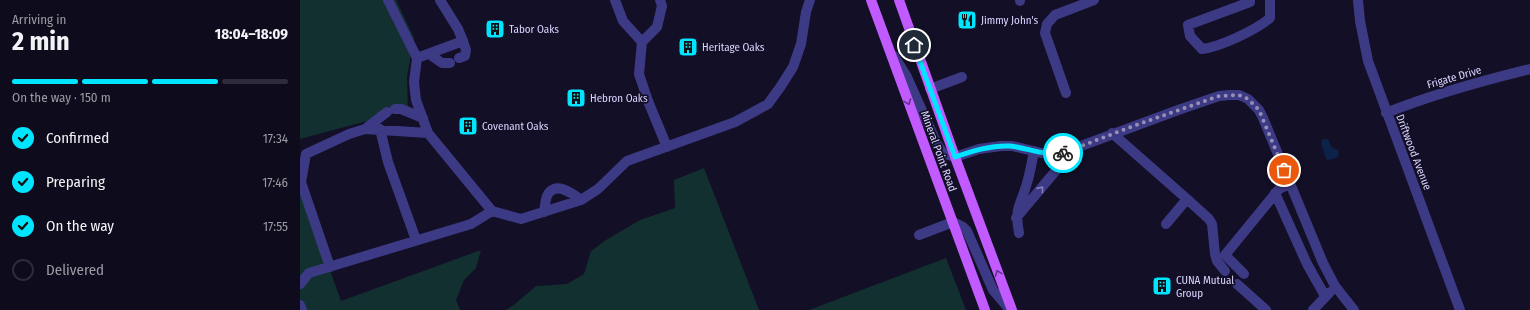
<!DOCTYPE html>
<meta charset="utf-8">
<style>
body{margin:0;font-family:"Fira Sans Condensed",sans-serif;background:#171425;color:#f1f3f6;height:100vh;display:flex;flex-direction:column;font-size:15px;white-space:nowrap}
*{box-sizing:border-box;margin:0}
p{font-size:13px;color:#9b9ba3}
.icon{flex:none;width:22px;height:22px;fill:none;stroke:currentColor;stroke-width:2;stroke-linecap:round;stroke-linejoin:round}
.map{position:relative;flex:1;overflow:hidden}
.sheet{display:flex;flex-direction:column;background:#0e0b1c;width:300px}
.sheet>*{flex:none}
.pin{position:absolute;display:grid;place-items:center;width:34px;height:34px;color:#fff;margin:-17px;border:2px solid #fff;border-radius:50%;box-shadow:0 1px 4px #0007}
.courier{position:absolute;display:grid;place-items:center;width:40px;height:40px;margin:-20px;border:3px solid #00e5ff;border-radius:50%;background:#fff;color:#222;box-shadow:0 1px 5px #0007}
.overview em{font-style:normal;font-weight:700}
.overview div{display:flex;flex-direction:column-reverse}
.overview{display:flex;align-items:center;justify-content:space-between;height:68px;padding:0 12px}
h1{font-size:26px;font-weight:700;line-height:30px}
.bar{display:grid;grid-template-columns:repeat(4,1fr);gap:6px 4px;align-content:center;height:48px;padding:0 12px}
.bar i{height:5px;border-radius:3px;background:#2e2b3b}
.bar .current{background:#00e5ff}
.bar p{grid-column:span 4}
ol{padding:0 12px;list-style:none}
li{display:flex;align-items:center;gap:12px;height:44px}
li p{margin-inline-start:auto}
li .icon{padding:4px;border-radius:50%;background:#00e5ff;color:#111;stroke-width:4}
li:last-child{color:#9b9ba3}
li i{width:22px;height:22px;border:2px solid #2e2b3b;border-radius:50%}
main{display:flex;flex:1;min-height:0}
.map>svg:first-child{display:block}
.green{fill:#12302f}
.water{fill:#0c2248}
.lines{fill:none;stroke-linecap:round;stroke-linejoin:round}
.minor{stroke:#3d3a85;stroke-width:10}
.major{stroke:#c25bff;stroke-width:10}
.oneway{stroke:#623188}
.oneway2{stroke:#837fbc}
.done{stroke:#948fb3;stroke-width:4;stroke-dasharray:0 7.2}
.route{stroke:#00e5ff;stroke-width:5}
.labels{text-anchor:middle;stroke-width:3.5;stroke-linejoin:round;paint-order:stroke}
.poi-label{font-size:11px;fill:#d9d4ff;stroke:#130f26;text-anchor:start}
.street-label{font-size:11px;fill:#d9d4ff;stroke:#130f26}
</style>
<main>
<section class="sheet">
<div class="overview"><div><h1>2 min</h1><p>Arriving in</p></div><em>18:04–18:09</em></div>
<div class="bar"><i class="current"></i><i class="current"></i><i class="current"></i><i></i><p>On the way · 150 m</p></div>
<ol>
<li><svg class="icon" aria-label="check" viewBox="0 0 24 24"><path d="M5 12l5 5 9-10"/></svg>Confirmed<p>17:34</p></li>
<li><svg class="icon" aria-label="check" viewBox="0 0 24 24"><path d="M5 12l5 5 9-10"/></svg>Preparing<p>17:46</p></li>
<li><svg class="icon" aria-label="check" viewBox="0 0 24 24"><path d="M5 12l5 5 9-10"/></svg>On the way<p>17:55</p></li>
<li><i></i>Delivered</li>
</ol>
</section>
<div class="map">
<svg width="1230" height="310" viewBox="0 0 1230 310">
<rect width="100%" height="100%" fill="#130f26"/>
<path class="green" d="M0,0H96L114,38L107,77L108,110L0,139Z
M404,168L459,310H206L215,304L236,286L267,284L284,274L291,251L306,240L340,220L375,208L374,180Z
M0,186L41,301L181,250L176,268L164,280L156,300L160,310H0Z
M646,258L666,310H509Z"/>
<path class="water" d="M1023,139H1028L1032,148L1038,150L1039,155L1036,158L1028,160L1026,159L1021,143Z"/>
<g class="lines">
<path class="minor" d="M88,0L117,58L163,41L158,29L140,0
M315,0L323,21L342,42L357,27L362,6L360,0
M720,0V1
M950,0V2L888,25L890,36L902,49C920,47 956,30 970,18V0
M1058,0L1060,21L1068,61L1160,310
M342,42L339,74L348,101L367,147
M129,54L142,63H150
M594,56L607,77L637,144L643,153L655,157L679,149L701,146H712L746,154L762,153L881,109L919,96L930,95H939L948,99L959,110L963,118L1023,263L1035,286L1054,310
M117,58L114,82L116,100L128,133L192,211L221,219L281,200L298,189L327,161L435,122L468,104L481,86L493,67L501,44L506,12L510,0
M159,58L165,56L166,50L163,41
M630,89L662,77
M766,93L745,33L747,24L755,15L794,0
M95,109H101L123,118
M1086,113C1133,94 1181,81 1230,69
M65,129L87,112
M80,129L88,162L116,240
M812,133L887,199L866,224
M975,193L1007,264L1025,296
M887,199L909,219L912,224L915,254L917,261L925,271
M244,212C245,207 245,201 247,196C254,180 272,193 281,200
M716,218L774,149
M719,233C714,207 721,205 727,183C730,173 732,162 734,151
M619,235L653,222L663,227L667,231L693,290L710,310
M30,267L1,182L6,154L49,134L65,129L128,133
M944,274L925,255L979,189L989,184
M0,284L9,273L171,224L192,211
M937,284L966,310
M0,305L2,310
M1013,310L1030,292"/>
<path class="major" d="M571,0L685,310
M599,0L655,157L712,310"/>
</g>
<defs><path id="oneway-chevron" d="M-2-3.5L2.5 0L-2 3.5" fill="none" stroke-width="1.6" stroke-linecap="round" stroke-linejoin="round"/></defs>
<g class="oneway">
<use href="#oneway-chevron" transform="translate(608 102) rotate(70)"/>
<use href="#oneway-chevron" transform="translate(698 273) rotate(-111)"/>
</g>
<use class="oneway2" href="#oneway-chevron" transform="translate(741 189) rotate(-51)"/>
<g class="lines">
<path class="done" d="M763,153L836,125L919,96L939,95L948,99L959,110L984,170"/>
<path class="route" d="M614,45L655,157C673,151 691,145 710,146C728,148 744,156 763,153"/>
</g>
<defs>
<g id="restaurant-square" transform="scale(1)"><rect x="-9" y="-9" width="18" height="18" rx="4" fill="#00e5ff" stroke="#130f26"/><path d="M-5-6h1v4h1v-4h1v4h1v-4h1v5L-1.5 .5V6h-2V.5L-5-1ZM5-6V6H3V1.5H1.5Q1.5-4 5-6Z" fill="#111"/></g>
<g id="building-square" transform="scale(1)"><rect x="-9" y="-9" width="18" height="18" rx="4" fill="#00e5ff" stroke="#130f26"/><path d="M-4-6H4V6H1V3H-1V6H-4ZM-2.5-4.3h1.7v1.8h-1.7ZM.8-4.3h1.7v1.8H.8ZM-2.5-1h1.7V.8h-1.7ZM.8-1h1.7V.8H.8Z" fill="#111"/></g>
</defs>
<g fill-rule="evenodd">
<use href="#restaurant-square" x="667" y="20"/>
<use href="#building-square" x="195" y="29"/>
<use href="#building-square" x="388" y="47"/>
<use href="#building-square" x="276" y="98"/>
<use href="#building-square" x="168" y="126"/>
<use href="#building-square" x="862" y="286"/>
</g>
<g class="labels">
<g class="poi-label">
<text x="681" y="24">Jimmy John's</text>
<text x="209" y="33">Tabor Oaks</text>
<text x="402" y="51">Heritage Oaks</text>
<text x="290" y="102">Hebron Oaks</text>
<text x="182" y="130">Covenant Oaks</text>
<text x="876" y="284">CUNA Mutual<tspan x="876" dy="13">Group</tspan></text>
</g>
<g class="street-label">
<text transform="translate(1154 77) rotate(-16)" y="4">Frigate Drive</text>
<text transform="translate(639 151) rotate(70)" y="4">Mineral Point Road</text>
<text transform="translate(1114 152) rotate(69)" y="4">Driftwood Avenue</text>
</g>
</g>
</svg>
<div class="pin" style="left:984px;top:170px;background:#ea580c"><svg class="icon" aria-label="bag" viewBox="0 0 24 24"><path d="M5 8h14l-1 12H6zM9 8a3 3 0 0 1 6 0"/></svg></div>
<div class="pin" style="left:614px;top:45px;background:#1f2937"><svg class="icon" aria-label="home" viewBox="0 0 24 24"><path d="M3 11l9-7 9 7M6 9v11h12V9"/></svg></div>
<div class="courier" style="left:763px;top:153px"><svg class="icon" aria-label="bike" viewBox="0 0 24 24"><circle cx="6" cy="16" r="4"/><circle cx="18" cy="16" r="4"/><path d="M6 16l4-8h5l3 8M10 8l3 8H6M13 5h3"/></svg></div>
</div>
</main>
